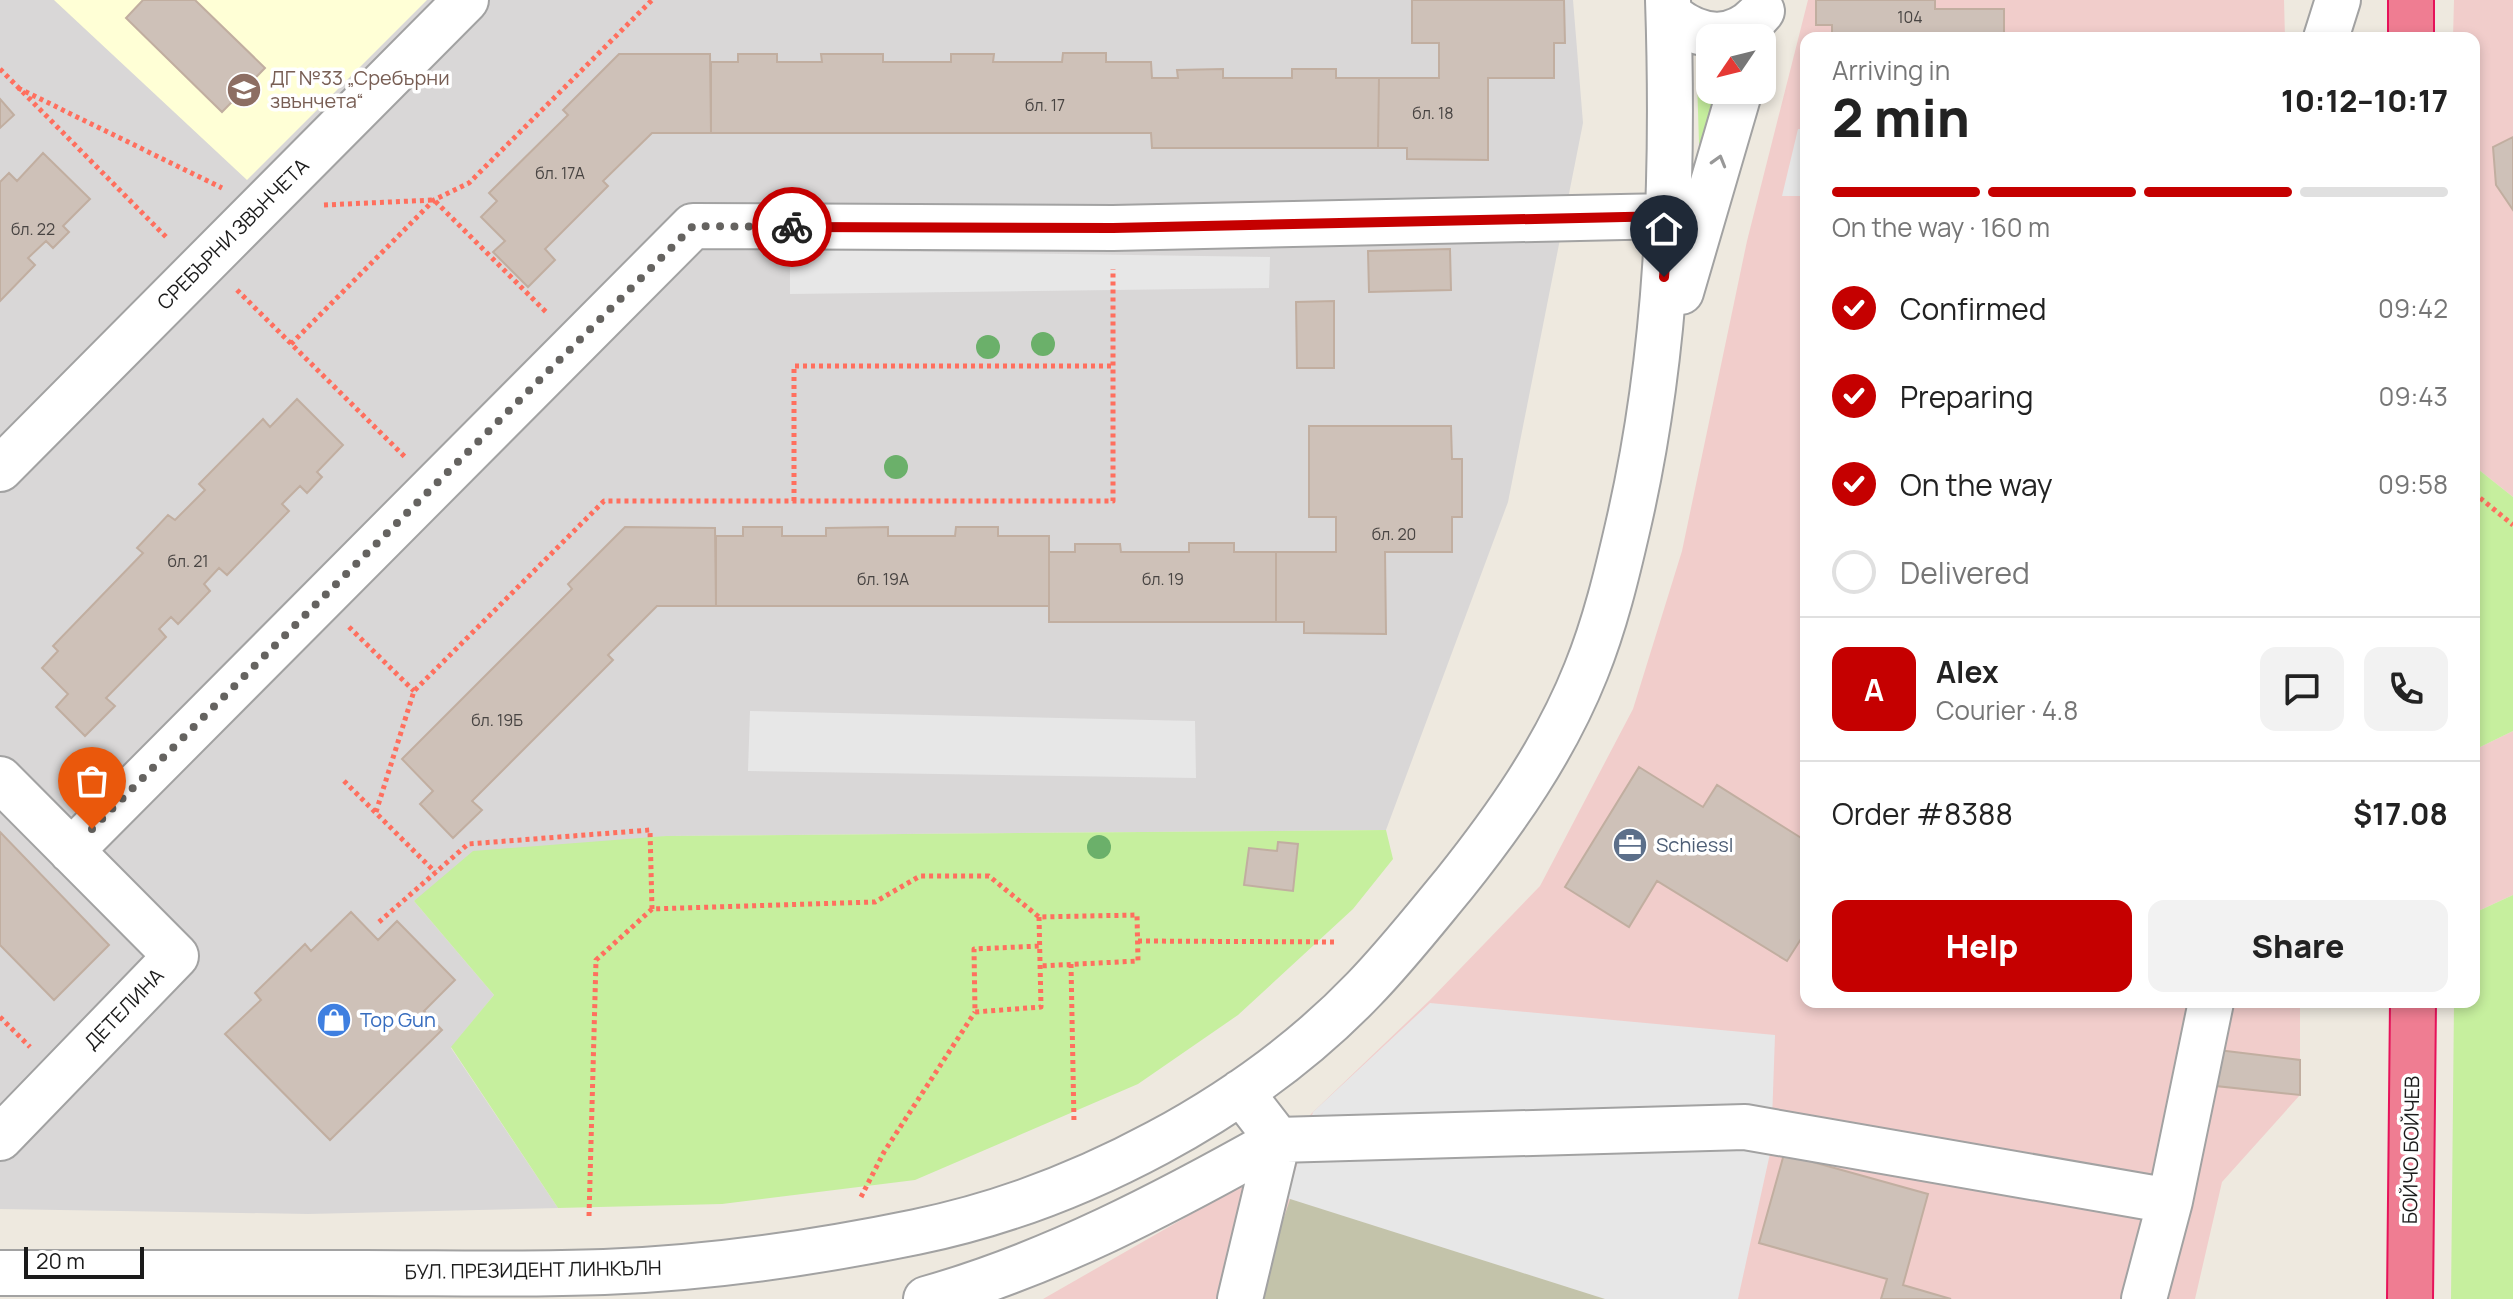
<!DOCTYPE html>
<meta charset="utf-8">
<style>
body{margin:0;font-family:Manrope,sans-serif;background:#f2f2f2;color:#222;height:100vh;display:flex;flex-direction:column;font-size:30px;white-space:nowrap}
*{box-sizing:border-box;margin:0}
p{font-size:26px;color:#767676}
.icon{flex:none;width:44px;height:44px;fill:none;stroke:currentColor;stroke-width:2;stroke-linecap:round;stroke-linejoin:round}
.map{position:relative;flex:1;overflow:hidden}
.side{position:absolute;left:1800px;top:32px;width:680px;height:976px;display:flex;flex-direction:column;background:#fff;border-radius:16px;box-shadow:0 4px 12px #0003}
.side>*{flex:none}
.needle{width:52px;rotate:235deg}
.buttons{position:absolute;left:1696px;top:24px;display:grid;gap:16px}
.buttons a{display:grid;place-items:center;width:80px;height:80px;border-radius:16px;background:#fff;box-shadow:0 4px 12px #0003;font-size:40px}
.scale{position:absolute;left:24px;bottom:20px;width:120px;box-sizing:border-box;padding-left:8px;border:4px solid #1b1b1b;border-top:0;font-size:22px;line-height:28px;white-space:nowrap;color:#1b1b1b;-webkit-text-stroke:6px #fff;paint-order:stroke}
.pin{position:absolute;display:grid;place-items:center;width:68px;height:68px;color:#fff;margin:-82px -34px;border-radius:50% 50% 50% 0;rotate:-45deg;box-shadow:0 0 8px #0007}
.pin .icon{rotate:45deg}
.courier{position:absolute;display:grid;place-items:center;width:80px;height:80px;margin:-40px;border:6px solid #c50000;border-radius:50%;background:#fff;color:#222;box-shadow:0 2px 10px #0007}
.summary em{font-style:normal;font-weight:800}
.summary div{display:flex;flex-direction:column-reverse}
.summary{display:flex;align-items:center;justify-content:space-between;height:136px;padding:0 32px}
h1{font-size:52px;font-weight:800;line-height:60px}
.bar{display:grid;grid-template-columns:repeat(4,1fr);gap:12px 8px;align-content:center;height:96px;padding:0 32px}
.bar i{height:10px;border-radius:6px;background:#e0e0e0}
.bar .selected{background:#c50000}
.bar p{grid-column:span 4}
.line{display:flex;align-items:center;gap:20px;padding:0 32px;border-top:2px solid #e0e0e0}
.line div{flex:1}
.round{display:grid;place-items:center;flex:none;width:84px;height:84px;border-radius:16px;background:#f2f2f2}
ol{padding:0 32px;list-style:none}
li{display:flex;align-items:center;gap:24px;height:88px}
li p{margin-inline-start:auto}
li .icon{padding:8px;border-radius:50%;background:#c50000;color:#fff;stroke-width:4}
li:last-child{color:#767676}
li i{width:44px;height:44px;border:4px solid #e0e0e0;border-radius:50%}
.primary-button{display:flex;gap:16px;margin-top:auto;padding:16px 32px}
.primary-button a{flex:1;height:92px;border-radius:16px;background:#c50000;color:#fff;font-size:32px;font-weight:800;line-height:92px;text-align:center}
.primary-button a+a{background:#f2f2f2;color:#222}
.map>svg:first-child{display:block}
.residential{fill:#d9d7d7}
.commercial{fill:#f1cdcb}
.education{fill:#ffffd6}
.construction{fill:#c3c3aa}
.grass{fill:#c6ef9e}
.parking{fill:#e7e7e7}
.building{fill:#cec1b8;stroke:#c1aea0;stroke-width:2}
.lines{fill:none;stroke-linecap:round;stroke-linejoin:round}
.minor-casing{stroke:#a2a2a2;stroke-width:48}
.highway-casing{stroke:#e6125a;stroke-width:48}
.path{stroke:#ff6f5e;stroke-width:5;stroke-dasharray:4 4;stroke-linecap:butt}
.minor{stroke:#fff;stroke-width:44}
.highway{stroke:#ef7d92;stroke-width:44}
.tree{fill:#6bb06a}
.oneway{stroke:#989898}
.done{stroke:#656360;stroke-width:8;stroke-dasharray:0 14.4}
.route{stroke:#c50000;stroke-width:10}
.labels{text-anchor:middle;stroke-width:7;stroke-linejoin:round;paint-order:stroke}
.number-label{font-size:16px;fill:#484442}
.education-label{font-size:20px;fill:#785e54;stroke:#fff;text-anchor:start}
.street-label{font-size:20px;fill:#1b1b1b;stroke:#fff}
.service-label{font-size:20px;fill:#4e5e75;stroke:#fff;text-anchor:start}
.shop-label{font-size:20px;fill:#366cbe;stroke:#fff;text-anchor:start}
</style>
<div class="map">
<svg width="2513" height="1299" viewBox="0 0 2513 1299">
<rect width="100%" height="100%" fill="#eee9df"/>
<path class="residential" d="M0,0H1573L1583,123L1508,502L1386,830L666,836L414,901L494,995L451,1048L558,1208L308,1214L0,1209Z"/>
<path class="commercial" d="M1808,0H2284L2285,38H1806V1002H2300V1095L2222,1182L2195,1299H1043L1249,1181L1313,1112L1430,1000L1540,886L1633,709L1682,551L1747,241Z
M2454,0H2513V497L2474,466V38H2453Z
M2513,731V895L2474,913V750Z"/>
<path class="education" d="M54,0H427L247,180Z"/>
<path class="construction" d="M1307,1150L1688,1299H1256Z"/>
<path class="grass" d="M1700,61L1710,63V90H1725L1700,177L1697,78Z
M2474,466L2513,497V731L2474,750Z
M1386,830L1393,859L1353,909L1238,1015L1138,1084L915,1180L722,1204L558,1208L451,1047L494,995L414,901L473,851L666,836Z
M2513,895V1299H2451L2454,1002H2474V913Z"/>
<path class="parking" d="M1798,129H1806V196H1782Z
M790,250L1270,257L1269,288L790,294Z
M750,711L1195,721L1196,778L748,771Z
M1430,1003L1775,1035L1771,1149L1738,1299H1605L1287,1198L1313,1112Z"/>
<path class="building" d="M143,0H195L265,68L222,112L126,18Z
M1412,0H1564L1565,43H1554V78H1488V160L1407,159V148H1378L1379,78H1439V43H1412Z
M1816,0H1935V9H2004V38H1832V25H1816Z
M1063,53H1106V62H1151L1152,78H1178L1177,70L1223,69V78H1292V69H1336V78H1379L1378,148H1152L1151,133H711V62H738V54H777V62H822L821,54H883V62H951V54H994L993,62H1062Z
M619,54H710L711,133H652L603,181L608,186L545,249L555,260L528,287L493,252L505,241L481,217L497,201L489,193L568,115L563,110Z
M1805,55H1806V116H1805Z
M0,99L14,115L0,128Z
M2513,137V210L2496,185L2493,147Z
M43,153L90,199L63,226L69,232L53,248L46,241L28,258L35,265L0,301V182L9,173L17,181Z
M1450,249L1451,290L1369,292L1368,251Z
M1334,301V368H1297L1296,302Z
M297,399L343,445L317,472L322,477L307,493L300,486L282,504L289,511L227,575L219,568L204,584L210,591L178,624L171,617L159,629L166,637L106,698L115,706L85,736L56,707L68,694L42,668L58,651L53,646L143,553L137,548L168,515L175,520L205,490L199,484L263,419L270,427Z
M1309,426H1451L1452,459H1462V517H1452V552H1385L1386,634L1304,633V622H1276V552H1336V517H1309Z
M625,527L715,528L716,606H657L608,655L613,660L472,801L482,810L453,838L420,804L433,791L402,759L572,589L568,584Z
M743,527H782V536H826V528L888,527V536H955L956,527H998V536H1049V606H716V536H743Z
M1189,543H1234V552H1276V622H1049V552H1075V544H1120L1121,552H1189Z
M1639,767L1703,807L1717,785L1806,841V931L1787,961L1657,881L1629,927L1565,887Z
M0,832L109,945L54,1000L0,945Z
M1278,842L1298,844L1293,891L1244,885L1249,848L1277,851Z
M351,912L378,940L397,921L455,980L424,1011L442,1030L330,1140L225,1034L261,1000L255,993L305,944L311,951Z
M2218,1050L2300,1060V1095L2216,1086Z
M1784,1154L1928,1194L1903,1285L1951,1299H1881L1887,1279L1759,1243Z"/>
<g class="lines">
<g class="minor-casing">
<path id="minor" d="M1669,14C1699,40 1735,44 1762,11
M2326,38L2338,0
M1681,292L1740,90
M0,469L466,0
M0,779L176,956L0,1138
M71,851L693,226L1113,228L1669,216
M1241,1092L1278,1140L1745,1127L2170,1201
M0,1273C122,1273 243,1273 365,1273C445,1273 525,1275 604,1272C709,1268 814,1253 916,1232C1077,1199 1250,1108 1364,989C1396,956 1425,919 1454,884C1506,819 1555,749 1586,671C1605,624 1617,574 1628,526C1668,353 1674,177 1668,0
M926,1299C1050,1264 1166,1203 1278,1140
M1240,1299L1278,1140
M2144,1299L2170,1201L2211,1002"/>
</g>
<g class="highway-casing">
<path id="highway" d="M2411,0V38
M2410,1299L2413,1002"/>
</g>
<path class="path" d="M0,69L168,239
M18,88L222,188
M324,205L434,200L547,313
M237,290L406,458
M291,344L434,200L469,183L652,0
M2474,493L2513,525
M794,501V366H1113
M349,627L414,691
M344,781L435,872
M376,812L414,691L604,501H1113V269
M1039,917L1041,1007L975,1012L974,949L1040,946
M379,922L468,844L650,830L652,909
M1138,941L1337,942
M1071,964L1074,1123
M0,1017L30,1047
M861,1197L884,1152L975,1012
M589,1216L596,960L652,909L875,902L920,876H989L1039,917L1137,915L1138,961L1040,966"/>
<use href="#minor" class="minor"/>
<use href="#highway" class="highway"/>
</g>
<g class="tree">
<circle cx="1043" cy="344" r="12"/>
<circle cx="988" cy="347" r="12"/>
<circle cx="896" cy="467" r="12"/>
<circle cx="1099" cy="847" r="12"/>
</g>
<defs><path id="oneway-chevron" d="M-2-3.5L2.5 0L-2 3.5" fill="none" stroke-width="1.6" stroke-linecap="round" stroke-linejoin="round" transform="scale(2)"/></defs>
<use class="oneway" href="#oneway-chevron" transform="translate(1719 161) rotate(-74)"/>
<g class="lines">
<path class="done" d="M92,829L693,226L792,227"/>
<path class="route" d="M792,227L1113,228L1669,216L1664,277"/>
</g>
<defs>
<g id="school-disc" transform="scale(1.8)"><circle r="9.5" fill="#8d6e63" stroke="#fff"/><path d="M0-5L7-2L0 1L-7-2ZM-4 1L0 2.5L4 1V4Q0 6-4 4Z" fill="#fff"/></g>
<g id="office-disc" transform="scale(1.8)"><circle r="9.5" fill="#5c6f8a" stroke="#fff"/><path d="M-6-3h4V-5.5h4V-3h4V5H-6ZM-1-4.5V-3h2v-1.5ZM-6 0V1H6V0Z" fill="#fff"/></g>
<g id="shop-disc" transform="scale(1.8)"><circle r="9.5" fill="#3f7fe0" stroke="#fff"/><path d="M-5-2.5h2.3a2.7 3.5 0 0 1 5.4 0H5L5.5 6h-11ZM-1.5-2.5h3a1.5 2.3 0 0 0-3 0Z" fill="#fff"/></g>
</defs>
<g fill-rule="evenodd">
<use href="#school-disc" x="244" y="90"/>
<use href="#office-disc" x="1630" y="845"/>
<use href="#shop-disc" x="334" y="1020"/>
</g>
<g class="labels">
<g class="number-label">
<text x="1910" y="23">104</text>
<text x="1045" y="111">бл. 17</text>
<text x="1433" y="119">бл. 18</text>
<text x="560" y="179">бл. 17А</text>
<text x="33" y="235">бл. 22</text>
<text x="1394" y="540">бл. 20</text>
<text x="188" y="567">бл. 21</text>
<text x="883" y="585">бл. 19А</text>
<text x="1163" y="585">бл. 19</text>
<text x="497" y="726">бл. 19Б</text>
</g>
<g class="education-label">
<text x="270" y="85">ДГ №33 „Сребърни<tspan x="270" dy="23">звънчета“</tspan></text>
</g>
<g class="street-label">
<text transform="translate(233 234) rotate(-45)" y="7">СРЕБЪРНИ ЗВЪНЧЕТА</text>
<text transform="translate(124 1009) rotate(-46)" y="7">ДЕТЕЛИНА</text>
<text transform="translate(2411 1150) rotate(-89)" y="7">БОЙЧО БОЙЧЕВ</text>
<text transform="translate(533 1270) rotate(-1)" y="7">БУЛ. ПРЕЗИДЕНТ ЛИНКЪЛН</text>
</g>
<g class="service-label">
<text x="1656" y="852">Schiessl</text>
</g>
<g class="shop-label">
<text x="360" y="1027">Top Gun</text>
</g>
</g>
</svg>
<div class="buttons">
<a><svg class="needle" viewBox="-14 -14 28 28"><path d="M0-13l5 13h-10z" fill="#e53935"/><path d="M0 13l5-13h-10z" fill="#767676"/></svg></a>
</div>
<div class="scale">20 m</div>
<div class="pin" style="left:92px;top:829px;background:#ea580c"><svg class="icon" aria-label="bag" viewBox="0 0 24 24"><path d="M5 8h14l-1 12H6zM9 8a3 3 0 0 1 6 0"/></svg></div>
<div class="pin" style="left:1664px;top:277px;background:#1f2937"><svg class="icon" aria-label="home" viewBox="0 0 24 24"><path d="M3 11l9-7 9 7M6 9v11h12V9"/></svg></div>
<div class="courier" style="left:792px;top:227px"><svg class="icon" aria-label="bike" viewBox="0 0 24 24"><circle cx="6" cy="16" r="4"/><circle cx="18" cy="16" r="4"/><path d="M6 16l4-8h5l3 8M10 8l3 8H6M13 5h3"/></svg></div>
<section class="side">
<div class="summary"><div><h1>2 min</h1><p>Arriving in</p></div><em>10:12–10:17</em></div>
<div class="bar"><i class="selected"></i><i class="selected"></i><i class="selected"></i><i></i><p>On the way · 160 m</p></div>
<ol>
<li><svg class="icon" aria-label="check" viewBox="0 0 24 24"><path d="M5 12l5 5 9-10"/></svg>Confirmed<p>09:42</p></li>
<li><svg class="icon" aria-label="check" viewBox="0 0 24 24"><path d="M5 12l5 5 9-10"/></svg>Preparing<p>09:43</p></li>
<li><svg class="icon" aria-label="check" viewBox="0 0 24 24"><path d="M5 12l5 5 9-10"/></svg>On the way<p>09:58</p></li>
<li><i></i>Delivered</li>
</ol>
<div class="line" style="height:144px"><b class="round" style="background:#c50000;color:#fff">A</b><div><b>Alex</b><p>Courier · 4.8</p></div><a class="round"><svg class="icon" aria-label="chat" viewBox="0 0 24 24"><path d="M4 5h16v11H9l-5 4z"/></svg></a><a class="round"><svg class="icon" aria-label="phone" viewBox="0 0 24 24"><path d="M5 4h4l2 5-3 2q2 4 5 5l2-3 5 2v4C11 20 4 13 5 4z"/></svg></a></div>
<div class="line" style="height:104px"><div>Order #8388</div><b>$17.08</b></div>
<div class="primary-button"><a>Help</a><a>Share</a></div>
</section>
</div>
